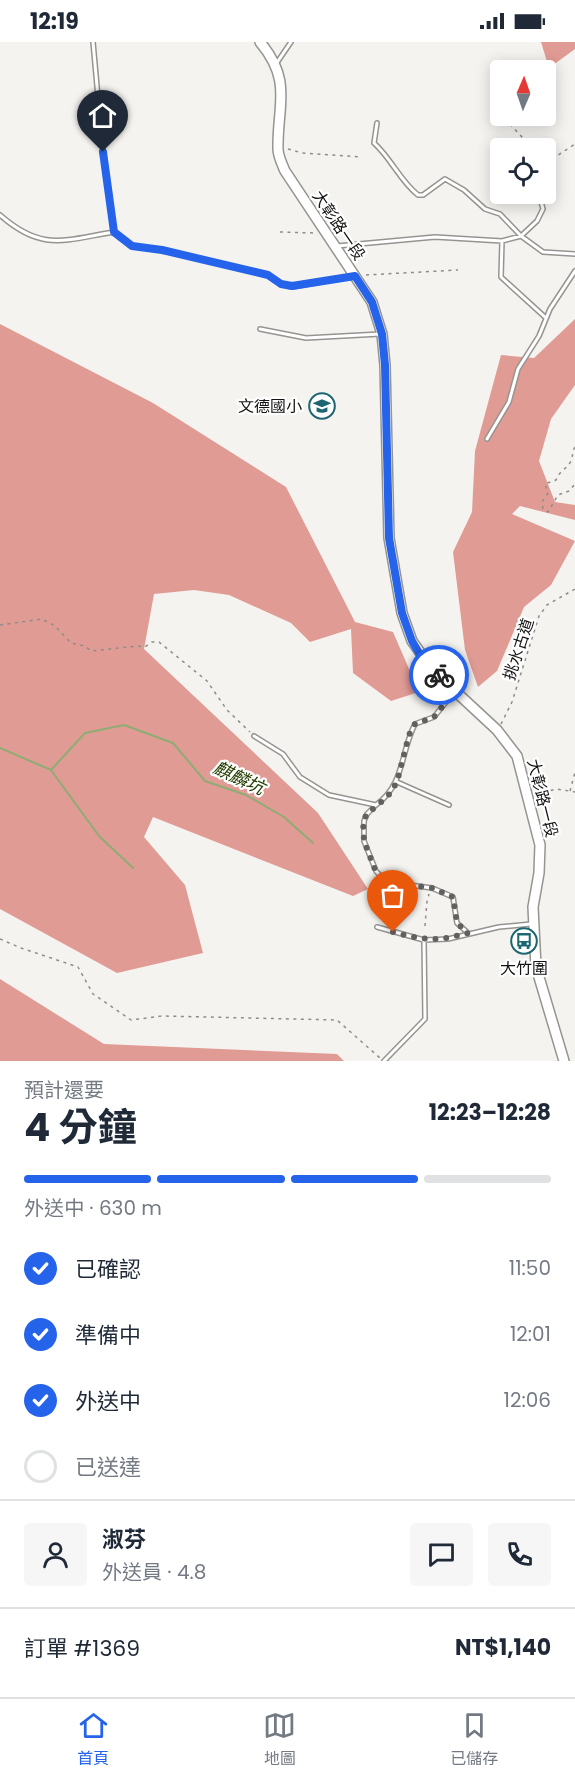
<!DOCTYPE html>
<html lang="zh-TW">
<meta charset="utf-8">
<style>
body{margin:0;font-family:Poppins,"Noto Sans TC",sans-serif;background:#f6f6f7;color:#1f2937;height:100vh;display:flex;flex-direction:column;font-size:22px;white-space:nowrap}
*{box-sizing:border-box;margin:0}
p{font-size:20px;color:#747a83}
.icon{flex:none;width:33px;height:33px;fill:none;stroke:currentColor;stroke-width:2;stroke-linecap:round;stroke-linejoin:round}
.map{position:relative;height:1019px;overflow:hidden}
.drawer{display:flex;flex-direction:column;background:#fff;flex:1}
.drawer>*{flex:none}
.needle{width:39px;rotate:2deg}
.fabs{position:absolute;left:490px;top:18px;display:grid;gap:12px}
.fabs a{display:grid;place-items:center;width:66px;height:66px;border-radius:6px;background:#fff;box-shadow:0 3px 15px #0003;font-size:30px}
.pin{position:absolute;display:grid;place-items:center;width:51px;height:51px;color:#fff;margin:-62px -26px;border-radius:50% 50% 50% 0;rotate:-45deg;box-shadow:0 0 6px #0007}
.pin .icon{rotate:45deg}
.courier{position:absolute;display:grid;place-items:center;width:60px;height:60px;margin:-30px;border:4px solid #2563eb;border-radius:50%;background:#fff;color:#222;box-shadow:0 2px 8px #0007}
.summary em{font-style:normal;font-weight:700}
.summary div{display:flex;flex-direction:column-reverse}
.summary{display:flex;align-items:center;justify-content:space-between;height:102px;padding:0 24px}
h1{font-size:39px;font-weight:700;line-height:45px}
.bar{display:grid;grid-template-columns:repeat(4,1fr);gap:9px 6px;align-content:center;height:72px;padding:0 24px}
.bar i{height:8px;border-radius:4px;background:#e0e1e3}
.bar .selected{background:#2563eb}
.bar p{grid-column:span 4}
.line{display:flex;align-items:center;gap:15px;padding:0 24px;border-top:2px solid #e0e1e3}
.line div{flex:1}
.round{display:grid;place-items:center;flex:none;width:63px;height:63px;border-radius:6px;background:#f6f6f7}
ol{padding:0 24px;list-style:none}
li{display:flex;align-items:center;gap:18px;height:66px}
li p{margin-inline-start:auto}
li .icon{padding:6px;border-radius:50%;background:#2563eb;color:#fff;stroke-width:4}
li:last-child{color:#747a83}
li i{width:33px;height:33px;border:3px solid #e0e1e3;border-radius:50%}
.status{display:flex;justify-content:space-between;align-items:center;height:42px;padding:0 30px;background:#fff;direction:ltr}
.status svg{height:16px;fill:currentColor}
.tab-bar{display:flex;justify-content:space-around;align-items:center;height:84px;border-top:2px solid #e0e1e3;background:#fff;font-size:16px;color:#747a83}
.tab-bar a{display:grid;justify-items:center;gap:3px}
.tab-bar .selected{color:#2563eb}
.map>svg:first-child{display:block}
.forest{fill:#e19b95}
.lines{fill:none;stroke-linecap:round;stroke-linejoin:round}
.stream{stroke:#8eac74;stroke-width:2}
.service-casing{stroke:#969491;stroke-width:6}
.secondary-casing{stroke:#969491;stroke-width:12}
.path{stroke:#8e8c8a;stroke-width:1.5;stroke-dasharray:3 4.5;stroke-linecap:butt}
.service{stroke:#fff;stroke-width:3}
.secondary{stroke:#fff;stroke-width:9}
.done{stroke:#63615f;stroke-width:6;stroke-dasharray:0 10.8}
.route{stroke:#2563eb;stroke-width:8}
.labels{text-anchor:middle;stroke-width:4.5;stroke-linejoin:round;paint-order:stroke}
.street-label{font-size:16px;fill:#141312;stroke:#fff}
.poi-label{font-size:16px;fill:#141312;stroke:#fff;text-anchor:end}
.water-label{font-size:18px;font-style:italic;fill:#233d00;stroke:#fff}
</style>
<div class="status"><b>12:19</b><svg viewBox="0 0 49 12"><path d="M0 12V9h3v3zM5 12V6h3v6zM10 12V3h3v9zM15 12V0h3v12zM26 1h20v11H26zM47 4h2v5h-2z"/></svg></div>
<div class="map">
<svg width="575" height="1019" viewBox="0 0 575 1019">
<rect width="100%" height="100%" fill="#f5f3ef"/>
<path class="forest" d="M541,0H575V7L549,26Z
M575,277V343L551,377L539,419L555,460L575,463V478L520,464L512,472L575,499L551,543L524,565L497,629L478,645L465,608L453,510L472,470L475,409L501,313L534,316Z
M0,282L153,361L286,445L355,580L393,590L419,650L391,659L353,631L351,587L310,600L291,581L229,553L194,548L154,552L144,607L318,771L368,847L353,854L153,775L144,795L185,843L203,911L117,931L0,867Z
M0,937L104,1002L337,1012L344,1019H0Z"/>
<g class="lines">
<path class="stream" d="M0,706L51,728L85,691L124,683L173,701L205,739L246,753L284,775L313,801
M51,728L99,794L133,826"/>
<g class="service-casing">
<path id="service" d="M93,0L103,110L114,190L132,204L162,208L268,233L281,242L292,245L354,234
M276,22L291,0
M377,81L374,101C391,116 400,139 418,153H423L445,137L464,148L485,167L500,172L521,194L537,179L543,167L539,152
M0,173C42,210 64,198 114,190
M502,199L501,235L546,276
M337,204L435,195L502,199L521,194L543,210L575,212
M260,287L306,296L380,292
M487,397L509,360L518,327L539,294L550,267L575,229
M254,694L283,712L300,735L329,753L376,763C405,742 400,711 415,682L434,675L454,650
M397,740L449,763
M376,763L367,772L364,779V799L376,829L386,840L432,846L453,855L457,881L468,891
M377,885L424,898L448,897L499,885L531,882
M384,1019L425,977L424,898"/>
</g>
<g class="secondary-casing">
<path id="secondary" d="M260,0C293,39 277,64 278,107C278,114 282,122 285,129L372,260L382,292L385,323L389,496L402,571L412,599L429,623L455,649L497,688L517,714L540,803L539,831L533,865L536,925L564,1019"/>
</g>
<path class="path" d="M510,82L532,106
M288,107L302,111L361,115
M546,121L575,102
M280,190L315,191
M366,233L458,228
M575,405C572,410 573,414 571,419C567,427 559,429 556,438L545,442L548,451L542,460L543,467L548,470L558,453L569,449L575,442
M0,583L42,577L55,584L71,601L85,604L91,609L138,604L145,605L152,600H159L207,639L227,668L250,690
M501,682L512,660L539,574L547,563L575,547
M570,749L575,730
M536,752L557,747L575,750
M425,884L427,859L429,852
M0,897L21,906L78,925L93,952L131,978L162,974L337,978L380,1016"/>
<use href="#service" class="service"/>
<use href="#secondary" class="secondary"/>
</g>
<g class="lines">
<path class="done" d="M393,890C424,898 436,900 468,891L457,881L453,855L432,846L386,840L376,830L364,799L363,779L367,772L388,754L397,740L409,693L415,682L434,675L455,649L439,633"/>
<path class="route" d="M103,110L114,190L132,204L162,208L268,233L281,242L292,244L355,234L372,260L382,292L385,323L389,496L402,571L412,599L419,611L439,633"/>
</g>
<defs>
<g id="school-ring" transform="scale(1.35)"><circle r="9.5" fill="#fff" stroke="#1c6672" stroke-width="1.5"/><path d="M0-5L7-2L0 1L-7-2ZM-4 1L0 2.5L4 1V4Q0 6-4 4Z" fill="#1c6672"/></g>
<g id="bus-ring" transform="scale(1.35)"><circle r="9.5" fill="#fff" stroke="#1c6672" stroke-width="1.5"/><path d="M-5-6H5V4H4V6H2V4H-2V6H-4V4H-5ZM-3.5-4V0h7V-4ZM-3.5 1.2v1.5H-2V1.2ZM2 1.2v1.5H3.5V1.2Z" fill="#1c6672"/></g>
</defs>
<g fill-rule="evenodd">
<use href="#school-ring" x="322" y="364"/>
<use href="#bus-ring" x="524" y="899"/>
</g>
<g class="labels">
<g class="street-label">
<text transform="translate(339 183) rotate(56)" y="6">大彰路一段</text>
<text transform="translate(518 607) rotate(-72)" y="6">挑水古道</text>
<text transform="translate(543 756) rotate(76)" y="6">大彰路一段</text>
</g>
<g class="poi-label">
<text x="302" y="370">文德國小</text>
<text x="524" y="932" text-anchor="middle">大竹圍</text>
</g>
<g class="water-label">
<text transform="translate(239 736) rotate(25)" y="6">麒麟坑</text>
</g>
</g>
</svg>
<div class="fabs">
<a><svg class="needle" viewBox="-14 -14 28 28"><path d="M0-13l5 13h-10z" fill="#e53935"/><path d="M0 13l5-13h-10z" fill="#747a83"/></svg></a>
<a><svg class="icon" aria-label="locate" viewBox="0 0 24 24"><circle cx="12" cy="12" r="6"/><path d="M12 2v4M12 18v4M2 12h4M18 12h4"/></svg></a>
</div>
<div class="pin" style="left:393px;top:890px;background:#ea580c"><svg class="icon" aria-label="bag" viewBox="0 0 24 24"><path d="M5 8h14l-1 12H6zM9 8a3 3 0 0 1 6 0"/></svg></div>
<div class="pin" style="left:103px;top:110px;background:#1f2937"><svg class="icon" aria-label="home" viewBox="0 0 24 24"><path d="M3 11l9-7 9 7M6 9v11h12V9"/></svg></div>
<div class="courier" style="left:439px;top:633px"><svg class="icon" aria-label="bike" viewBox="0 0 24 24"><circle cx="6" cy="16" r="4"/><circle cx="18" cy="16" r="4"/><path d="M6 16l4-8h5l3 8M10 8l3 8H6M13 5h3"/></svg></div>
</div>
<section class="drawer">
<div class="summary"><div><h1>4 分鐘</h1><p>預計還要</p></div><em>12:23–12:28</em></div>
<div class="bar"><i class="selected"></i><i class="selected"></i><i class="selected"></i><i></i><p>外送中 · 630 m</p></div>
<ol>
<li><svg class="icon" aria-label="check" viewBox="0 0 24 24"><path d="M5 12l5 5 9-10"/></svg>已確認<p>11:50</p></li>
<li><svg class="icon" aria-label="check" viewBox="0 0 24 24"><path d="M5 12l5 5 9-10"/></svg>準備中<p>12:01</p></li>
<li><svg class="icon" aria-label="check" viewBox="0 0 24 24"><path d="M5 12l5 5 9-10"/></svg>外送中<p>12:06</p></li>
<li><i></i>已送達</li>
</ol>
<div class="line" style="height:108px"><a class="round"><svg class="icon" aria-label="person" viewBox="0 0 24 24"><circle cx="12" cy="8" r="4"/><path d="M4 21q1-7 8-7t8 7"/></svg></a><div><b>淑芬</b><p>外送員 · 4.8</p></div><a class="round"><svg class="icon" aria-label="chat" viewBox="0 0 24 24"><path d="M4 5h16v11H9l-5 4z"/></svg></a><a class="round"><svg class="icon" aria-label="phone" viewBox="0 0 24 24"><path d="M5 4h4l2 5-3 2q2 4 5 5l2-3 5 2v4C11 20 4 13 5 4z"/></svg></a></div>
<div class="line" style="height:78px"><div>訂單 #1369</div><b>NT$1,140</b></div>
</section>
<nav class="tab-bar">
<a class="selected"><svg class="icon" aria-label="home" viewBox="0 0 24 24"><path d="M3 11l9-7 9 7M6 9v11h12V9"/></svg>首頁</a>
<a><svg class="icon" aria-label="map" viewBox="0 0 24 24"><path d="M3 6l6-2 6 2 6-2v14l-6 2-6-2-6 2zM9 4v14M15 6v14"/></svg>地圖</a>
<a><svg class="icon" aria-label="saved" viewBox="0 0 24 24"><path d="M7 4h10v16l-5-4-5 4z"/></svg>已儲存</a>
</nav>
